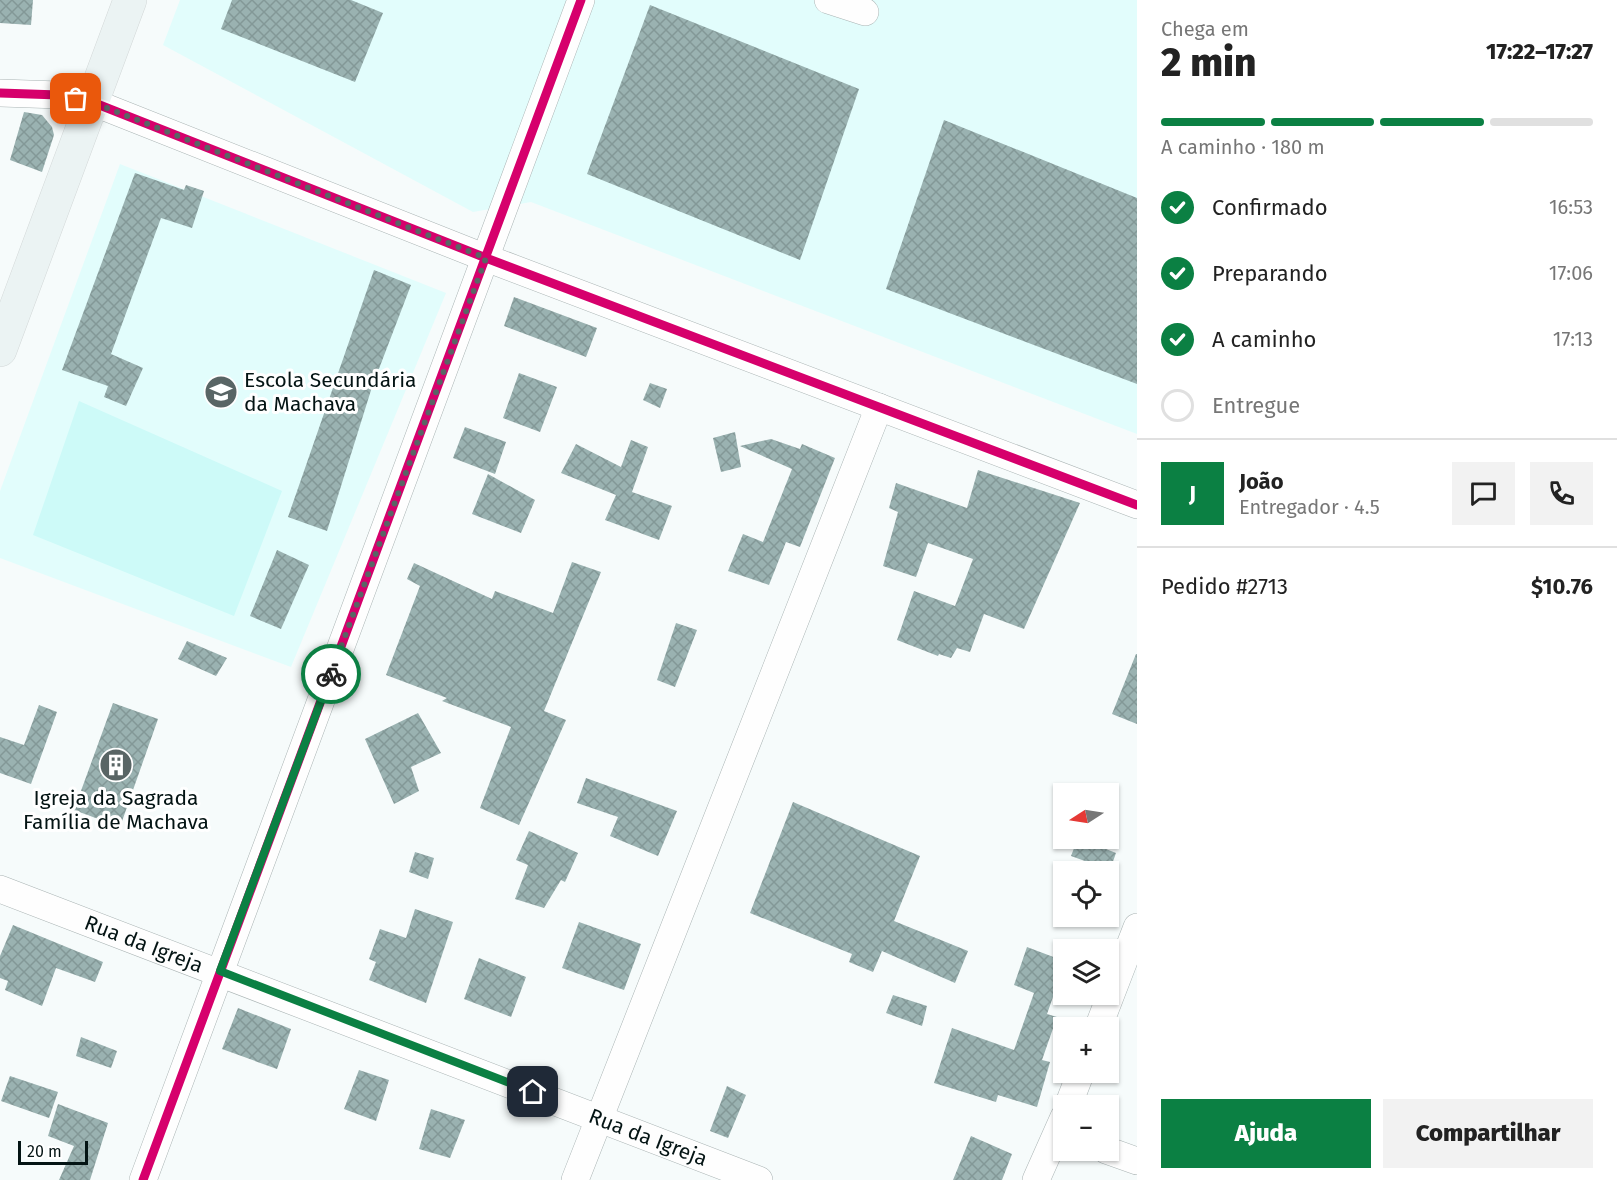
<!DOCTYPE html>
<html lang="pt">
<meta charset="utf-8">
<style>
body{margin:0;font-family:"Fira Sans",sans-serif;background:#f2f2f2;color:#222;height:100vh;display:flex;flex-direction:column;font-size:22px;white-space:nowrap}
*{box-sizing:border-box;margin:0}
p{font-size:20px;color:#767676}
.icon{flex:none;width:33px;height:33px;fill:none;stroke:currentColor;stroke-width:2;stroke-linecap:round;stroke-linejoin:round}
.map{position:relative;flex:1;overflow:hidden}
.panel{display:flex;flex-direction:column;background:#fff;width:480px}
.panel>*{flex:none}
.needle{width:39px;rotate:258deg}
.controls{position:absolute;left:1053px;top:783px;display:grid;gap:12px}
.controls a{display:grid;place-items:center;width:66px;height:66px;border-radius:0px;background:#fff;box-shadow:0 2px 4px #0004;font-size:30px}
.scale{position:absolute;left:18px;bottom:15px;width:70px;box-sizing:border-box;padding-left:6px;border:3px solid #041414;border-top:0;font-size:16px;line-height:21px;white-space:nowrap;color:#041414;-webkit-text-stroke:4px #fff;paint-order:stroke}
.pin{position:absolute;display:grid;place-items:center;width:51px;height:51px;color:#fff;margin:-26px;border-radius:12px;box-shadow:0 3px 9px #0006}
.courier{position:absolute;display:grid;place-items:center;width:60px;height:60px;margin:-30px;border:4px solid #0b8043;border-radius:50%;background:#fff;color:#222;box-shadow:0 2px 8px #0007}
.head em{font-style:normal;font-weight:800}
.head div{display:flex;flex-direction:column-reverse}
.head{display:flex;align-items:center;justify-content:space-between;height:102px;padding:0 24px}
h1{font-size:39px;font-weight:800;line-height:45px}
.bar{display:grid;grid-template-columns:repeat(4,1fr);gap:9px 6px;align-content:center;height:72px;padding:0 24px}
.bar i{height:8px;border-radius:4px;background:#e0e0e0}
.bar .current{background:#0b8043}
.bar p{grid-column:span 4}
.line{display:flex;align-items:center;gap:15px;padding:0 24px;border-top:2px solid #e0e0e0}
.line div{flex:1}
.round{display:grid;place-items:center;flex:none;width:63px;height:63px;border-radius:0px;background:#f2f2f2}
ol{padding:0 24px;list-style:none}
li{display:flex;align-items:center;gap:18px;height:66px}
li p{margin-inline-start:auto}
li .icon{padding:6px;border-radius:50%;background:#0b8043;color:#fff;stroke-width:4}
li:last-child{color:#767676}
li i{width:33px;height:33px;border:3px solid #e0e0e0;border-radius:50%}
.button{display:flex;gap:12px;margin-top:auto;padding:12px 24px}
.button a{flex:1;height:69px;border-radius:0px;background:#0b8043;color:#fff;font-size:24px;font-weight:800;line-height:69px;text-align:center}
.button a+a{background:#f2f2f2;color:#222}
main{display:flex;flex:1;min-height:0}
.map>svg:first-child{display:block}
.built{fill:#e2fdfc}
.grass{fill:#cdfaf8}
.building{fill:url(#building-cross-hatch)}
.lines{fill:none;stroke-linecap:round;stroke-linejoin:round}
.minor-casing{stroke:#aab4b4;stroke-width:28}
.major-casing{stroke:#d3d8d8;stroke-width:34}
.minor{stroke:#fefefe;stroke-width:27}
.major{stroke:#ebf3f3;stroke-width:33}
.cycleway-casing{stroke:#fff;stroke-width:13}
.cycleway{stroke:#d6006c;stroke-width:9}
.done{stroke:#596565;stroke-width:6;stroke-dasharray:0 10.8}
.route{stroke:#0b8043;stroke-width:8}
.labels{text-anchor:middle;stroke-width:6;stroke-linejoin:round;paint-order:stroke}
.poi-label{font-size:21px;fill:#041414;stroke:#fff;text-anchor:start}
.street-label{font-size:21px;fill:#041414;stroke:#fff}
</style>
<main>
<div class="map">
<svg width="1137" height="1180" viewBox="0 0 1137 1180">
<defs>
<pattern id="building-cross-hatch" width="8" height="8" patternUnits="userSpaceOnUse" patternTransform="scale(1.5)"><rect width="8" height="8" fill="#9ab2b1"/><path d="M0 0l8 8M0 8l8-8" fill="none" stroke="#839897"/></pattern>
</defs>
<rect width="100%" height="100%" fill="#f6fbfb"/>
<path class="built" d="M180,0H1137V434L531,202L473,212L163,45Z
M120,164L446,293L291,667L0,558V491Z"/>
<path class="grass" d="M79,401L282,491L234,616L33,535Z"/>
<path class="building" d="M0,0H33L31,25L0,23Z
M232,0H351L383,13L355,82L221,29Z
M650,5L859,89L800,260L587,174Z
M24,112L42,115L52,127L54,135L42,172L10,160Z
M944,120L1137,198V384L886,289Z
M135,173L184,190L186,185L204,191L192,228L161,218L111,354L143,368L126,406L104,397L108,386L62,370Z
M374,270L411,285L372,387L327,531L288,517Z
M514,297L597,328L586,357L504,326Z
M519,373L557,387L540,432L503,418Z
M650,383L667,389L660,408L643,400Z
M465,427L506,442L495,474L453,458Z
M735,432L741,467L721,472L713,438Z
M771,439L800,449L802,444L835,458L800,547L786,542L769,585L728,571L743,534L763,542L792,469L740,446Z
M631,440L648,447L632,492L672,506L659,540L605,520L616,495L561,473L576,444L621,467Z
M978,470L1080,503L1024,629L984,614L970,652L957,648L951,658L939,654L938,656L897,640L914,591L955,606L973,559L928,543L916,577L883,566L898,512L889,508L896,483L967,508Z
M488,474L535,500L521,533L472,514Z
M277,550L309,565L281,629L250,616Z
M572,562L601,572L544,711L566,720L519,825L480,808L511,727L442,701L447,698L386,675L420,586L407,579L414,563L492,599L495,591L553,613Z
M676,623L697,630L675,687L657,680Z
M187,641L227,658L216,676L178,659Z
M1136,654H1137V724L1112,714Z
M113,703L158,719L120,827L74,810Z
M39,705L57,712L31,784L0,773V737L24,745Z
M418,713L441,753L411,767L419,791L394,804L365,739Z
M586,778L677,811L658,856L610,836L618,817L577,803Z
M793,802L920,856L894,921L968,951L955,983L882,951L873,972L849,962L852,954L750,913Z
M529,831L578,853L565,882L561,880L544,908L515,899L528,865L516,860Z
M1078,838H1110L1106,849L1116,853L1110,870L1071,856Z
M415,852L434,858L428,879L409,872Z
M415,909L453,922L426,1003L369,980L376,962L369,959L380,929L406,938Z
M579,922L641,944L624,990L562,968Z
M13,925L103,962L95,982L56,968L42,1006L5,990L8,981L0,978V956Z
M1027,947L1064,961V981L1059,980L1047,1014L1057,1017L1042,1060L1050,1062L1037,1107L998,1095L996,1102L934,1083L952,1028L1014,1050L1034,993L1014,985Z
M479,958L526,977L511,1017L464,999Z
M893,995L927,1006L922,1026L886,1013Z
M238,1008L291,1029L277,1069L222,1049Z
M81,1037L117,1051L111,1068L76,1056Z
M359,1070L389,1080L376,1121L344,1109Z
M10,1076L58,1092L49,1118L1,1101Z
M727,1086L746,1095L728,1138L710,1131Z
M58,1104L108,1123L90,1180H59L74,1146L48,1136Z
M431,1109L465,1120L450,1158L419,1149Z
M971,1136L1012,1154L1002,1180H953Z"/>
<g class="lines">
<g class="minor-casing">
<g id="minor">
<path d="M828,0L865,12"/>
<path d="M0,93L59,95L92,102L486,258L1137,505"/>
<path id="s1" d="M0,889L759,1180"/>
<path d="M1098,1028L1137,927"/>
<path d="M1068,1106L1081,1072"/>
<path d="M1106,1150L1137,1161"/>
<path d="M143,1180L581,0"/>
<path d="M575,1180L879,407"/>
<path d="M1036,1180L1064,1117"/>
</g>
</g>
<g class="major-casing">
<path id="major" d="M0,350L130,0"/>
</g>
<use href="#minor" class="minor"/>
<use href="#major" class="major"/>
<g class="cycleway-casing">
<path id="cycleway" d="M0,93L59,95L92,102L486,258L1137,505
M143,1180L581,0"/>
</g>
<use href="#cycleway" class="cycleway"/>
</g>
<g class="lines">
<path class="done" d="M76,99L92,102L486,258L331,674"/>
<path class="route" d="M331,674L220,971L533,1092"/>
</g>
<defs>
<g id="school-disc" transform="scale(1.725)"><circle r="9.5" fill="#596565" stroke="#fff"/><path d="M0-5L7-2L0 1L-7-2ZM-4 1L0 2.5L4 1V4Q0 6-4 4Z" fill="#fff"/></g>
<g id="building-disc" transform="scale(1.725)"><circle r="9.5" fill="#596565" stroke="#fff"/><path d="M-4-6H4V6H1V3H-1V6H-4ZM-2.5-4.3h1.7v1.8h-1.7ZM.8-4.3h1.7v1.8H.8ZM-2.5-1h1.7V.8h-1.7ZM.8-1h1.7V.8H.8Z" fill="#fff"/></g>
</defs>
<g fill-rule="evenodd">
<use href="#school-disc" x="221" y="392"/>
<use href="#building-disc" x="116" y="765"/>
</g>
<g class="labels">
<g class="poi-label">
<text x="244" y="387">Escola Secundária<tspan x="244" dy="24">da Machava</tspan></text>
<text x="116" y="805" text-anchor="middle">Igreja da Sagrada<tspan x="116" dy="24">Família de Machava</tspan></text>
</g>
<g class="street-label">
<text dy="7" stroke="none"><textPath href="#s1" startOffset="154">Rua da Igreja</textPath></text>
<text dy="7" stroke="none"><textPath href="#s1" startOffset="694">Rua da Igreja</textPath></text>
</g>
</g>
</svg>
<div class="controls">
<a><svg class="needle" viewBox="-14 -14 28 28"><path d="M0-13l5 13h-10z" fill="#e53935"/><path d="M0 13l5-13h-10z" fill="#767676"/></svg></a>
<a><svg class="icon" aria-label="locate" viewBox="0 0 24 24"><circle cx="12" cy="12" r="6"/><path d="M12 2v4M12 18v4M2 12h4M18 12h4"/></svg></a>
<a><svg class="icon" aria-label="layers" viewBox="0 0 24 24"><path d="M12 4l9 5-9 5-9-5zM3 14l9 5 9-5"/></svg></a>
<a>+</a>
<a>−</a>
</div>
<div class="scale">20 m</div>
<div class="pin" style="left:76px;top:99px;background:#ea580c"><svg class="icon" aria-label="bag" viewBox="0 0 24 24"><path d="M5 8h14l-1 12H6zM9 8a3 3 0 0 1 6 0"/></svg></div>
<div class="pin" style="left:533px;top:1092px;background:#1f2937"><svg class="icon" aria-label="home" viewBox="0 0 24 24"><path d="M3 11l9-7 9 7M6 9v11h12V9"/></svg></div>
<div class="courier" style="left:331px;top:674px"><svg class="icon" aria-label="bike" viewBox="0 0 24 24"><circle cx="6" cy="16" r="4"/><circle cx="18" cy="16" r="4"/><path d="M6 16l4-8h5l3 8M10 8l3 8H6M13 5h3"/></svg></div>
</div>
<section class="panel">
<div class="head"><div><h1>2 min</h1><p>Chega em</p></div><em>17:22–17:27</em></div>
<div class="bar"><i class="current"></i><i class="current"></i><i class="current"></i><i></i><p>A caminho · 180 m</p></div>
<ol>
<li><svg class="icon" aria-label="check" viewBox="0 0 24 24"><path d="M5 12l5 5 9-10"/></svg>Confirmado<p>16:53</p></li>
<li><svg class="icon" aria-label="check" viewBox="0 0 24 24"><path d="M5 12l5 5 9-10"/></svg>Preparando<p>17:06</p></li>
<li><svg class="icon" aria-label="check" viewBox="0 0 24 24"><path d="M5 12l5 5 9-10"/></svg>A caminho<p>17:13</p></li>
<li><i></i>Entregue</li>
</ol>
<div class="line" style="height:108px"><b class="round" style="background:#0b8043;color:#fff">J</b><div><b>João</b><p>Entregador · 4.5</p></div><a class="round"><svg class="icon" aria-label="chat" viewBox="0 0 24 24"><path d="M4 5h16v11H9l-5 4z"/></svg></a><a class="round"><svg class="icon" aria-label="phone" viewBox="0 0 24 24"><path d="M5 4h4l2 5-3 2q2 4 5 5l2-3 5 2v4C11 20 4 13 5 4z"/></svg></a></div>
<div class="line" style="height:78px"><div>Pedido #2713</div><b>$10.76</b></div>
<div class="button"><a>Ajuda</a><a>Compartilhar</a></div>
</section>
</main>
